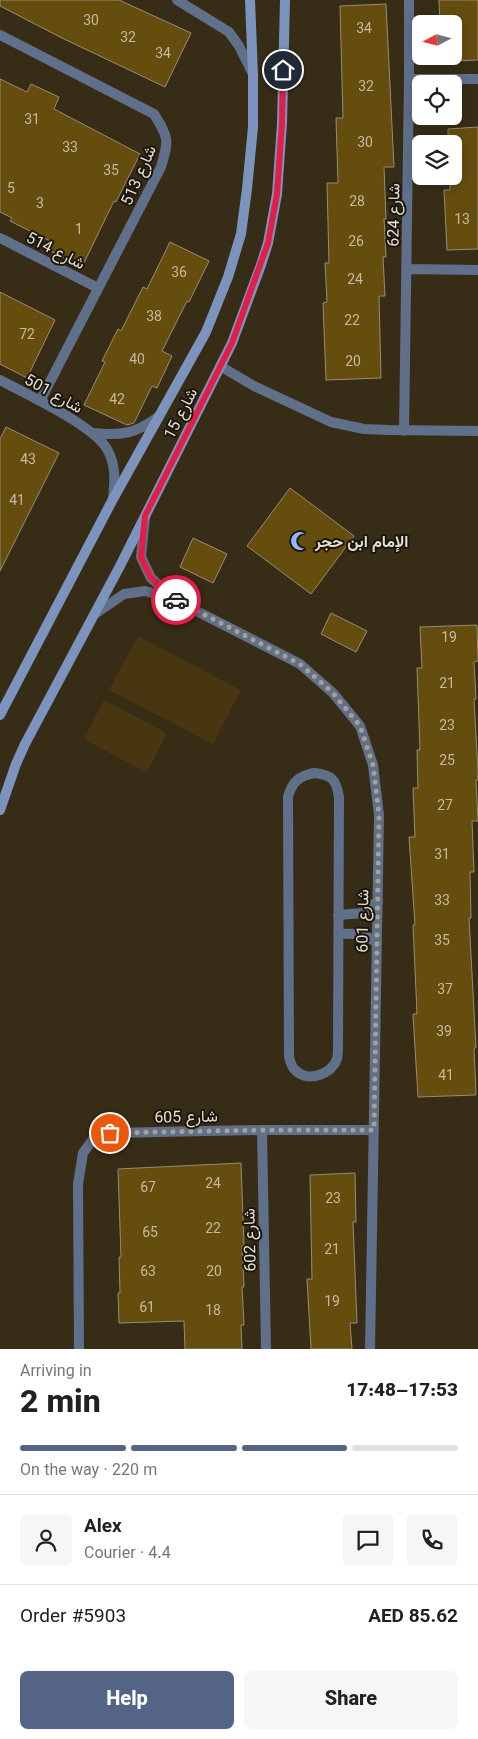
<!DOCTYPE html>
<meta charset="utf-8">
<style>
body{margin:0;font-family:Georgia,Vazirmatn,serif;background:#f6f6f6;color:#202124;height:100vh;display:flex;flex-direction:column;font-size:19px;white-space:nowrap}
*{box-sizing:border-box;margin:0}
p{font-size:16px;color:#757577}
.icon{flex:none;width:28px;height:28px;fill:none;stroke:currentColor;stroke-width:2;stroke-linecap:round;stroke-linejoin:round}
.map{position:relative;height:1349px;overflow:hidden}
.details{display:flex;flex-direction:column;background:#fff;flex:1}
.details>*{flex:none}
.needle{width:32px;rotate:263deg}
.fabs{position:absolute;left:412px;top:15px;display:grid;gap:10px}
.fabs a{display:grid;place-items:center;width:50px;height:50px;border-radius:8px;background:#fff;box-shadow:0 2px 12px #0003;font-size:25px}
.pin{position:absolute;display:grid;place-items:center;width:42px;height:42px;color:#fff;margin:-21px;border:2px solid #fff;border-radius:50%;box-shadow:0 1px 5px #0007}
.courier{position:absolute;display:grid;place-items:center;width:50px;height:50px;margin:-25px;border:4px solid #e11d48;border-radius:50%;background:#fff;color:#222;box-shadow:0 1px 6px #0007}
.headline em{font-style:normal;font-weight:800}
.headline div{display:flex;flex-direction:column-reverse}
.headline{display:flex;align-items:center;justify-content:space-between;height:85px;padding:0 20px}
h1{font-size:32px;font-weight:800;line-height:38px}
.bar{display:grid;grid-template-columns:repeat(4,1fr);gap:8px 5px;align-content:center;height:60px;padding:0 20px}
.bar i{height:6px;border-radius:4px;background:#e0e0e0}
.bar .on{background:#536486}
.bar p{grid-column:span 4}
.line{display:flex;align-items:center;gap:12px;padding:0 20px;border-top:1px solid #e0e0e0}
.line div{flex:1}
.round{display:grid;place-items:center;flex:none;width:52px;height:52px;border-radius:8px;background:#f6f6f6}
.primary-button{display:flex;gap:10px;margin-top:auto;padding:10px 20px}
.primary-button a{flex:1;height:58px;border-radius:8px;background:#536486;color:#fff;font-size:20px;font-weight:800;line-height:58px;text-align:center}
.primary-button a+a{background:#f6f6f6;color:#202124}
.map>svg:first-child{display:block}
.green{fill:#473610}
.building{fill:#654d0e;stroke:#998c73}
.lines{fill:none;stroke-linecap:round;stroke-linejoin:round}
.lane{stroke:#606f8a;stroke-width:10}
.street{stroke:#606f8a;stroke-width:10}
.secondary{stroke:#7b93bd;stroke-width:10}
.done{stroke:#a8a190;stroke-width:5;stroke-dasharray:0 9}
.route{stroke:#e11d48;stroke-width:6}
.labels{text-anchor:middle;stroke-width:4;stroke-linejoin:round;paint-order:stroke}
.number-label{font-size:14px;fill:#c5baa0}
.street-label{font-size:16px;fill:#e5dfd1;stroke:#1b160c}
.poi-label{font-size:16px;font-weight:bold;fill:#e5dfd1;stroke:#1b160c;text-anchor:start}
</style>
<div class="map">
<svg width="478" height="1349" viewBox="0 0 478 1349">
<rect width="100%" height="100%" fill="#372d17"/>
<path class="green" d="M138,636L241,690L213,744L109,690Z
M104,700L167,733L147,773L84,739Z"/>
<path class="building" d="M0,0H119L191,33L165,87L62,38L0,6Z
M439,0H478V60L454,61V24H440Z
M386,4L394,167H384L386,219H384L386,257H383L385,296H379L381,378L326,380L323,303L327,302L325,263H329L327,183H338L336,118H343L340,6Z
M0,79L27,92L31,84L59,97L54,109L140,154L116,202L114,201L82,267L48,250L52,242L10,221L12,218L0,212Z
M478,127V249L447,250L444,190H450V176H454V144H448V129Z
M170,242L209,261L189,302L187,301L162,351L172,356L157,388L152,386L134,423L127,425L84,405L105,362L102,361L118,329L121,331L143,287L147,289Z
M0,292L55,320L27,378L0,364Z
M6,427L59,453L0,571V439Z
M290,488L354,536L311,594L247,546Z
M193,538L227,554L213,583L180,567Z
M331,613L367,631L356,652L321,634Z
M477,625L478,661L474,662L476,699H474L478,771V780H476L478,821H472L474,872H470L471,918H469L476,1048H474L476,1095L418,1097L413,1014H417L413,925H415L409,837H415L413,788H418L417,750H420L417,668H422L420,627Z
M241,1163L244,1246H242L244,1287H242L244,1325H241L242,1349H185L184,1321L119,1323L118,1293H120L119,1257H121L118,1169Z
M355,1173L356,1222H353L357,1323H350L352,1349H311L307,1279H312L310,1175Z"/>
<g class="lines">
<path class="lane" d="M314,773C332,775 336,779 339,797L338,1047C338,1051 338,1056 337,1059C331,1075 308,1082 296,1071C291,1067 290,1061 289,1056L288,797C292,782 299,776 314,773Z
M338,915L363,913L378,901
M339,934C354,933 364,933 377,943"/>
<path class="street" d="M177,0L229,32L239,46L253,74
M0,35L154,114C169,138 169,140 161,167L40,401
M409,79H478
M0,238L98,288
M407,269L478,270
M220,366L254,386L331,422L364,429L388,430L478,431
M0,380C26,394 93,425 107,449C116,465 115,480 113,498
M404,431L409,79V0
M93,433C121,436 135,434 158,417
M145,517L141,557L151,578L171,596
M95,614L124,594L145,591L173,599L300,664L333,693L360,726L373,765L379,815L370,1349
M262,1130L266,1349
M79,1349L78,1184L83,1153L94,1138L110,1133L262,1130H374"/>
<path class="secondary" d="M0,715L113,499L206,332L228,277L241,234L247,189L253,127V75L250,0
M0,810L16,764L25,744L120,566L232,343L261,265L268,243L277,194L282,123L285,0"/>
</g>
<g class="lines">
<path class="done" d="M110,1133L262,1130H374L379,814L373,765L360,726L333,693L300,664L176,600"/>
<path class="route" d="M176,600L151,578L141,557L145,516L232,343L268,243L277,194L282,123L283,70"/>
</g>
<defs>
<g id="mosque-bare" transform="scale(1.5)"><path d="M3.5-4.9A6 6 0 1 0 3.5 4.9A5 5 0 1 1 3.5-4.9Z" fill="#92b7fd" stroke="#1b160c" stroke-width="2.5" paint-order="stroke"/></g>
</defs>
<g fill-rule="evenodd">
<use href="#mosque-bare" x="300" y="541"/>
</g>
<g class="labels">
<g class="number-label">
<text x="91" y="25">30</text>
<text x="364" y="33">34</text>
<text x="128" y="42">32</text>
<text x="163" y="58">34</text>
<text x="366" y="91">32</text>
<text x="32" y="124">31</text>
<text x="365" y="147">30</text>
<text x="70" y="152">33</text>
<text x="111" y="175">35</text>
<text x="11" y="193">5</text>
<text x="357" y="206">28</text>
<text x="40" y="208">3</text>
<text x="462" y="224">13</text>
<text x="79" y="234">1</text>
<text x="356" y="246">26</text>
<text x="179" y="277">36</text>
<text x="355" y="284">24</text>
<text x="154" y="321">38</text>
<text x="352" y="325">22</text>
<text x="27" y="339">72</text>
<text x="137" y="364">40</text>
<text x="353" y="366">20</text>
<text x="117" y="404">42</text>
<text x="28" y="464">43</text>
<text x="17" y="505">41</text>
<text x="449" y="642">19</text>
<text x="447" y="688">21</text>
<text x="447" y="730">23</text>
<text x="447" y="765">25</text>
<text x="445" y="810">27</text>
<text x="442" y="859">31</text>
<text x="442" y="905">33</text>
<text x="442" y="945">35</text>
<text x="445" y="994">37</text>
<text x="444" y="1036">39</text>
<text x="446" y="1080">41</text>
<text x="213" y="1188">24</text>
<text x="148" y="1192">67</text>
<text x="333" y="1203">23</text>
<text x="213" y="1233">22</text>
<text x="150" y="1237">65</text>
<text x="332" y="1254">21</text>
<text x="148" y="1276">63</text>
<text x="214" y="1276">20</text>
<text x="332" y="1306">19</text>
<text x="147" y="1312">61</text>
<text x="213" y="1315">18</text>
</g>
<g class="street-label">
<text transform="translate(138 175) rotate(-66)" y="6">شارع 513</text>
<text transform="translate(393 215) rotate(-89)" y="6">شارع 624</text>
<text transform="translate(56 250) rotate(27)" y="6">شارع 514</text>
<text transform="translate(54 393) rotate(29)" y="6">شارع 501</text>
<text transform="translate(180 413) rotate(-63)" y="6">شارع 15</text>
<text transform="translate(362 921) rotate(-89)" y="6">شارع 601</text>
<text transform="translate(186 1116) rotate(-1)" y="6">شارع 605</text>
<text transform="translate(249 1240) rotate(-91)" y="6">شارع 602</text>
</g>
<g class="poi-label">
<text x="315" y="547">الإمام ابن حجر</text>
</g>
</g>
</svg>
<div class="fabs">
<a><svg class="needle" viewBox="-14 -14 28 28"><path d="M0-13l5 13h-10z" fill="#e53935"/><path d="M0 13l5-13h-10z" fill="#757577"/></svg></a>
<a><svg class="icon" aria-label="locate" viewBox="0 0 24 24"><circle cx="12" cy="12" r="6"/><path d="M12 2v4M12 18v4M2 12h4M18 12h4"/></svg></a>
<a><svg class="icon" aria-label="layers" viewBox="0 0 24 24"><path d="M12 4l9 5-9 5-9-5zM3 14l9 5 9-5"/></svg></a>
</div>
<div class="pin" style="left:110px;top:1133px;background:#ea580c"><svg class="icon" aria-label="bag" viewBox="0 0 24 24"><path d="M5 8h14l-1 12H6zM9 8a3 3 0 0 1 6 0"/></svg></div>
<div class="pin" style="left:283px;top:70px;background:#1f2937"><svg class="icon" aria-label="home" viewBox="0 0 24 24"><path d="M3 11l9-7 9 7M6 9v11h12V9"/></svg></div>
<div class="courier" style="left:176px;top:600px"><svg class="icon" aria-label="car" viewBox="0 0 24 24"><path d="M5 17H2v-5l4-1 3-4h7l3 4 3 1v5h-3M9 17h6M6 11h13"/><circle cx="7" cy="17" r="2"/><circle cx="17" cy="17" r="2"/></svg></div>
</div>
<section class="details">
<div class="headline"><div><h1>2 min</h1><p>Arriving in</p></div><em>17:48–17:53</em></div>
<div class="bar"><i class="on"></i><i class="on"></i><i class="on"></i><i></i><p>On the way · 220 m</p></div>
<div class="line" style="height:90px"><a class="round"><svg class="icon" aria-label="person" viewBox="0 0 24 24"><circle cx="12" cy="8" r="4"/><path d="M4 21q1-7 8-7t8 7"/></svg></a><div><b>Alex</b><p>Courier · 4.4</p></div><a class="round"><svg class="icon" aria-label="chat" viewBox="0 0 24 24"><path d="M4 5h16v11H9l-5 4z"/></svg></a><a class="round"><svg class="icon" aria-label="phone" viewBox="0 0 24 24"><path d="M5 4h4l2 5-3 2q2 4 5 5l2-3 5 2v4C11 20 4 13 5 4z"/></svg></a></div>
<div class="line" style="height:65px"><div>Order #5903</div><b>AED 85.62</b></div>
<div class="primary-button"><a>Help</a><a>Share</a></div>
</section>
